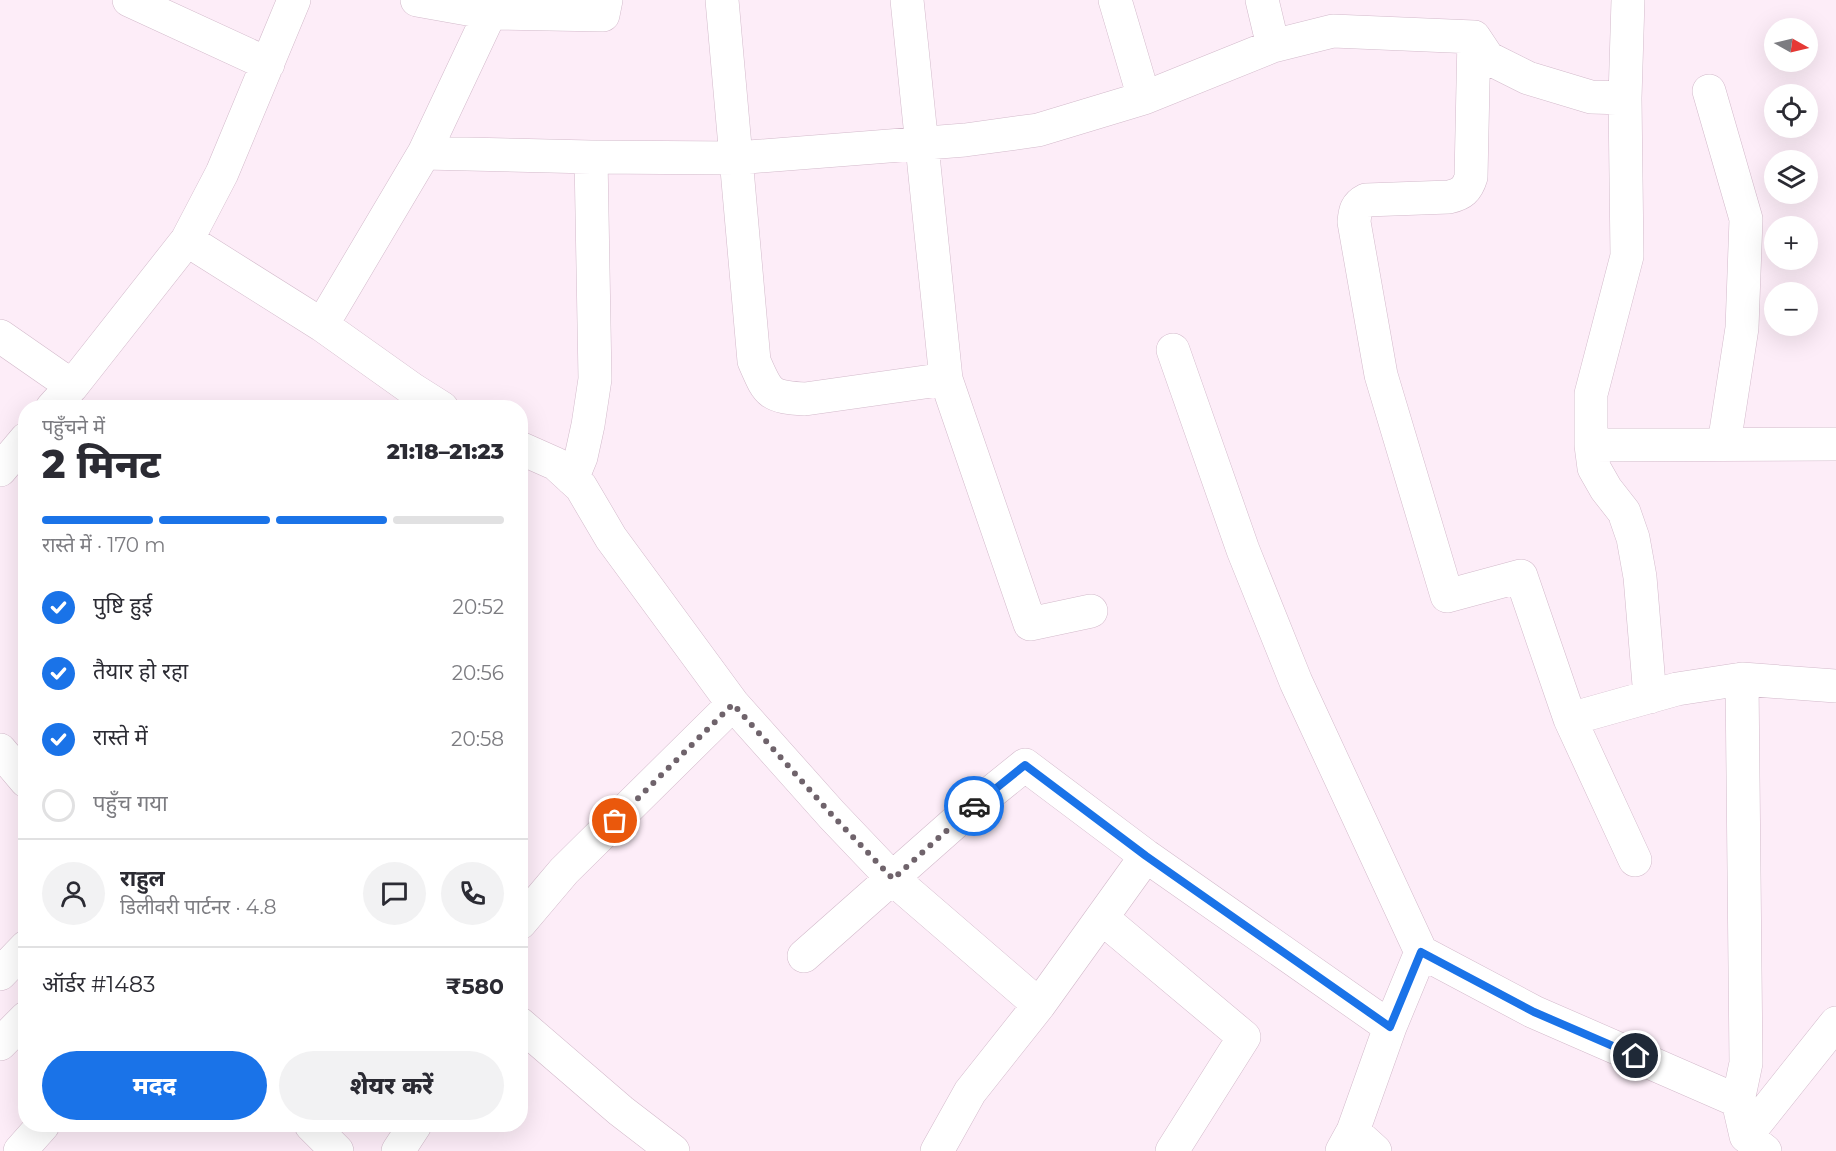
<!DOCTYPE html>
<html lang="hi">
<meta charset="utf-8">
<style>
body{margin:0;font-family:Montserrat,"Noto Sans Devanagari",sans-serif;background:#f2f2f3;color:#2b2b33;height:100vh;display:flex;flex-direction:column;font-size:22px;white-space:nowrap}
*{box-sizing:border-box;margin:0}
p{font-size:20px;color:#7c7c81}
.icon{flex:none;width:33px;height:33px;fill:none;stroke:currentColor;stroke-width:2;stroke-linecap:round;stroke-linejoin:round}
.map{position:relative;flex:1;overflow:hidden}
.details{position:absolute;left:18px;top:400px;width:510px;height:732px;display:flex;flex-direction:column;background:#fff;border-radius:24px;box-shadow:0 6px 24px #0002}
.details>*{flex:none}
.needle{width:39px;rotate:98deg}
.fabs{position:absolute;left:1764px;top:18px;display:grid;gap:12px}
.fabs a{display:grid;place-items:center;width:54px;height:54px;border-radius:50%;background:#fff;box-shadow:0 6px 24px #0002;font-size:30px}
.pin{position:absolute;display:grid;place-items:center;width:51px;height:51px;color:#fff;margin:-26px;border:3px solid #fff;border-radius:50%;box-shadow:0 2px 6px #0007}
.courier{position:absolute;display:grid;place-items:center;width:60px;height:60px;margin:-30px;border:4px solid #1a73e8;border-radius:50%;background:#fff;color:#222;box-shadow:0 2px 8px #0007}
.head em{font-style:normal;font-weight:800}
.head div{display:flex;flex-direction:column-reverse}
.head{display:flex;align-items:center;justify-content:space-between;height:102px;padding:0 24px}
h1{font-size:39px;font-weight:800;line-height:45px}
.bar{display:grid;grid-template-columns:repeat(4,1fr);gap:9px 6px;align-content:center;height:72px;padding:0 24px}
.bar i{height:8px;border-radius:4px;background:#e1e1e2}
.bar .on{background:#1a73e8}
.bar p{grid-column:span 4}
.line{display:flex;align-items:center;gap:15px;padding:0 24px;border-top:2px solid #e1e1e2}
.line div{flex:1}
.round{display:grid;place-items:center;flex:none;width:63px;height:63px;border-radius:32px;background:#f2f2f3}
ol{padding:0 24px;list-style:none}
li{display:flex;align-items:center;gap:18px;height:66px}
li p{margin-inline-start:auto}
li .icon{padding:6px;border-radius:50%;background:#1a73e8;color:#fff;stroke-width:4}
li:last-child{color:#7c7c81}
li i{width:33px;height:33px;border:3px solid #e1e1e2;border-radius:50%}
.action{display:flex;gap:12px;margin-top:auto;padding:12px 24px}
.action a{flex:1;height:69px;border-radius:36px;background:#1a73e8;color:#fff;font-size:24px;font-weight:800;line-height:69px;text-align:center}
.action a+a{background:#f2f2f3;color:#2b2b33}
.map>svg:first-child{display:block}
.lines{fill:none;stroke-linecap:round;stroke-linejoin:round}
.minor-casing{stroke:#d3bacb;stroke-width:34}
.tertiary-casing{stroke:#d3bacb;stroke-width:34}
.minor{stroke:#fff;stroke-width:33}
.tertiary{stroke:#fff;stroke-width:33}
.done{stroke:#6f636b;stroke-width:6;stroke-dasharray:0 10.8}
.route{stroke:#1a73e8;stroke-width:8}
</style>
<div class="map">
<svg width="1836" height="1151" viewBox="0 0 1836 1151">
<rect width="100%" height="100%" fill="#fdedf8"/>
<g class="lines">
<g class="minor-casing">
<path id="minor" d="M129,0L268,64
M417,0L490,13
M722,0L754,361C768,393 768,397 805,399L946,379
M907,0L946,379L1030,624L1091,611
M1115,0L1144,98
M1262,0L1273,46
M1628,0L1625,98L1627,256L1591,394V445L1594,468L1606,489L1624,512L1633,538L1640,577L1650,697
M1474,37L1471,177C1467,190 1462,194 1449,197L1366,200C1356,205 1355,211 1354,222L1381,375L1447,596L1521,576L1570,719
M1709,91L1746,219L1742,328L1724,444
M424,153L591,157L736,158L965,140L1038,130L1144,98L1273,46L1333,31L1474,37L1488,58L1528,78L1591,97L1625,98
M187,240L222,173L294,0
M322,325L424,153L490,13L603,15L606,0
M0,336L72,386
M1173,350L1243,550L1296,682L1421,952
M52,408L72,386L187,240L322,325L412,389L442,408
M1591,445L1836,444
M520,448L556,464L581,487L611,538L733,704L564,871L520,923
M0,470L26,439
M572,479L581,457L588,425L595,379L591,157
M1742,679L1746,1063L1738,1101L1746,1136L1765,1151
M733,704L832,815L893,879L1039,1005
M1635,860L1570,719L1677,689L1742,679L1836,686
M1102,918L1244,1037L1172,1151
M804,956L968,811L1025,765L1146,856L1390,1027
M0,974L26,947
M520,1024L621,1111L673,1151
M0,1044L26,1018
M1353,1131L1375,1151
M1746,1136L1836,1023
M20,1151L43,1125
M398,1151L415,1125
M937,1151L970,1092L1039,1005L1146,856
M1342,1151L1353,1131L1390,1027L1421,952L1534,1012L1738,1101"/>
</g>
<g class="tertiary-casing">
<path id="tertiary" d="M0,750L26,781
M311,1125L337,1151"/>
</g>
<use href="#minor" class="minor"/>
<use href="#tertiary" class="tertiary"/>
</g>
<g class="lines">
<path class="done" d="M615,821L733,704L832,815L893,879L974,806"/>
<path class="route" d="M974,806L1025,765L1146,856L1390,1027L1421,952L1534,1012L1636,1056"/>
</g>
</svg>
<div class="fabs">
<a><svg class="needle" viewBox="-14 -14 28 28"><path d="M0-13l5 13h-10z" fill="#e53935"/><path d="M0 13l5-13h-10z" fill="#7c7c81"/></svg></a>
<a><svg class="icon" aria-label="locate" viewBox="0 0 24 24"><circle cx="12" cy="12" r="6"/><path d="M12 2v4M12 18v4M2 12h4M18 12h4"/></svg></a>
<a><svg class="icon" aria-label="layers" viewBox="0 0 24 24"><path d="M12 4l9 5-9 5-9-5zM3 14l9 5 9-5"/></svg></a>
<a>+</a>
<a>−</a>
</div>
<div class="pin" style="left:615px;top:821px;background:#ea580c"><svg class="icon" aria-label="bag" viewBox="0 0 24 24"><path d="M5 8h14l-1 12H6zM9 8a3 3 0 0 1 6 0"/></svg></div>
<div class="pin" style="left:1636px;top:1056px;background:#1f2937"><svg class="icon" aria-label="home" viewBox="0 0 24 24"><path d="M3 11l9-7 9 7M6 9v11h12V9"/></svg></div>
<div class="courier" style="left:974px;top:806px"><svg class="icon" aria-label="car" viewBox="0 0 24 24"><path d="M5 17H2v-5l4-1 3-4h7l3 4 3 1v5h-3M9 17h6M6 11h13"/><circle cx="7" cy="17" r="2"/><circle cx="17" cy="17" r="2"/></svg></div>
<section class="details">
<div class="head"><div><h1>2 मिनट</h1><p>पहुँचने में</p></div><em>21:18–21:23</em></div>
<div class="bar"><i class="on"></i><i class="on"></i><i class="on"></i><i></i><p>रास्ते में · 170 m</p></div>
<ol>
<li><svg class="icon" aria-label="check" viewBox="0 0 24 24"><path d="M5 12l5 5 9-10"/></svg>पुष्टि हुई<p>20:52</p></li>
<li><svg class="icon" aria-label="check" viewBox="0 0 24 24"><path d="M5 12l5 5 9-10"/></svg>तैयार हो रहा<p>20:56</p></li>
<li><svg class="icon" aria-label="check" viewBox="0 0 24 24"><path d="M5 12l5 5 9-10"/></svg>रास्ते में<p>20:58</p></li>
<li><i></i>पहुँच गया</li>
</ol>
<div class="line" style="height:108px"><a class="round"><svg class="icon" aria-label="person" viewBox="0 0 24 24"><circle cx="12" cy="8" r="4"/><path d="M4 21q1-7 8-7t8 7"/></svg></a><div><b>राहुल</b><p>डिलीवरी पार्टनर · 4.8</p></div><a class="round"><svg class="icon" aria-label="chat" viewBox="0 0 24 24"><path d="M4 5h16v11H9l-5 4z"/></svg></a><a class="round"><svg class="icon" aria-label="phone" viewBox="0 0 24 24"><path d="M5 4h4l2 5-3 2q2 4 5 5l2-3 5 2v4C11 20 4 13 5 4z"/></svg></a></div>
<div class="line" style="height:78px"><div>ऑर्डर #1483</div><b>₹580</b></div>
<div class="action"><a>मदद</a><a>शेयर करें</a></div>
</section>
</div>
